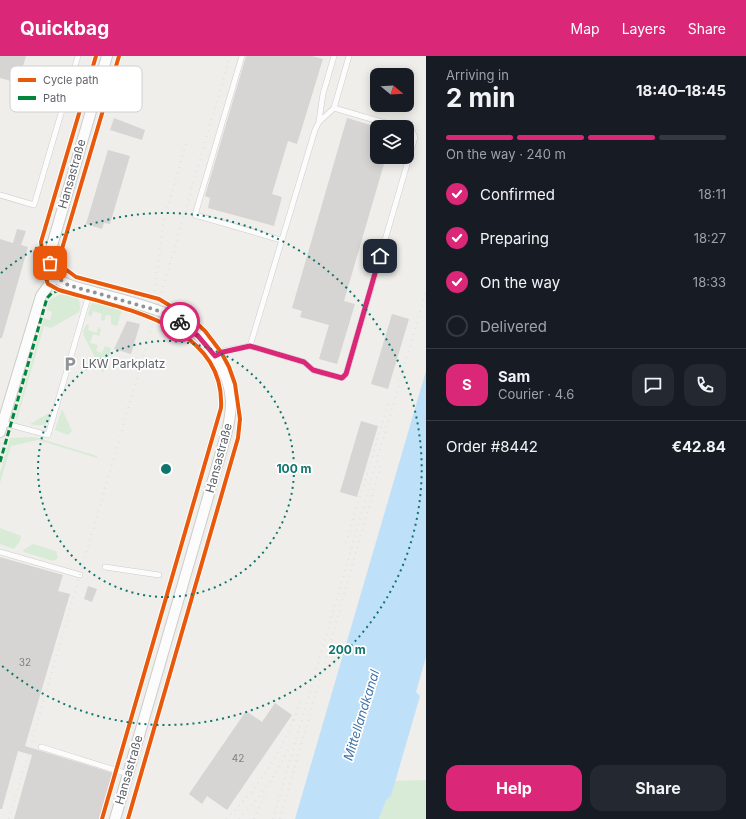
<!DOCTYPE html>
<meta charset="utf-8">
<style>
body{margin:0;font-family:Inter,sans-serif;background:#242831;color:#f1f3f6;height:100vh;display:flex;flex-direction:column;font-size:15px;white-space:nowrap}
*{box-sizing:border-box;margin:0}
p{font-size:13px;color:#9ea1a6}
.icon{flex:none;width:22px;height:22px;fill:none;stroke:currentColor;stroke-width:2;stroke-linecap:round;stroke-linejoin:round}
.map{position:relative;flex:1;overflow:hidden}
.details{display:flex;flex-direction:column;background:#171b24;width:320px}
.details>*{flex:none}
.needle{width:26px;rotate:108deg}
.tools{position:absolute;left:370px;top:12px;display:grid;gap:8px}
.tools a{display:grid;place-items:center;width:44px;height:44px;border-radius:8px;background:#171b24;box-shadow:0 2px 10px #0003;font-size:20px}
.pin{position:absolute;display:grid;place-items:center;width:34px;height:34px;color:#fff;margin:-17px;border-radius:8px;box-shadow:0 2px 6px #0006}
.courier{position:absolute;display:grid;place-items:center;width:40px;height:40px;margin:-20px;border:3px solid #db2777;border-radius:50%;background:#fff;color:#222;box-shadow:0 1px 5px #0007}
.headline em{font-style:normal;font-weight:700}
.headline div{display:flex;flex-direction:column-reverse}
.headline{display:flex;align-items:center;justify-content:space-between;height:68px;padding:0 20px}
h1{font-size:26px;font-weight:700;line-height:30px}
.bar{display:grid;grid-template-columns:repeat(4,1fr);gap:6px 4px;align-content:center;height:48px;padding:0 20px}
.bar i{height:5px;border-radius:3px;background:#363941}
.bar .selected{background:#db2777}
.bar p{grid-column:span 4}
.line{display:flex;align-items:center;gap:10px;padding:0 20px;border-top:1px solid #363941}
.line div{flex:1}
.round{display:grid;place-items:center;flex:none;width:42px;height:42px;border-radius:12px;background:#242831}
ol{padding:0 20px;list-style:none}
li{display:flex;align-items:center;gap:12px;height:44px}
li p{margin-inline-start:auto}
li .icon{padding:4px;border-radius:50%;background:#db2777;color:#fff;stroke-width:4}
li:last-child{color:#9ea1a6}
li i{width:22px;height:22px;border:2px solid #363941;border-radius:50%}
.cta{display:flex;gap:8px;margin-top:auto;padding:8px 20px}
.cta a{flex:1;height:46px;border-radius:12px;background:#db2777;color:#fff;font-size:16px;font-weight:700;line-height:46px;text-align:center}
.cta a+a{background:#242831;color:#f1f3f6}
header{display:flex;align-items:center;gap:24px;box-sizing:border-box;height:56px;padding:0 20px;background:#db2777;color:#fff}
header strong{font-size:19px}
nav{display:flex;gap:22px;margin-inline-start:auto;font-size:14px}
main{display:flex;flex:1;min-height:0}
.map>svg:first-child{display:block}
.green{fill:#d8ebd6}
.water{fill:#bfe0f9}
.building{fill:#d6d5d3}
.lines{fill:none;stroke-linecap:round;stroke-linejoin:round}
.service-casing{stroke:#cbcccc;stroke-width:6}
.minor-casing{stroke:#cbcccc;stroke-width:12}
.service{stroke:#fdfcfc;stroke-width:5}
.minor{stroke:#fdfcfc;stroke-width:10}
.rail{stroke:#e4e4e4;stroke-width:2.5;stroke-dasharray:1 5;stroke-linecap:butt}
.quiet{stroke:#00873e;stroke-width:3;stroke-dasharray:6 3;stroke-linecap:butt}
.cycleway-casing{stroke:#fff;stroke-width:6}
.cycleway{stroke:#e8590c;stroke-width:4}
.done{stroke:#919496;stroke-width:4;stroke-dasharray:0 7.2}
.route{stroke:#db2777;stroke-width:5}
.ring{fill:none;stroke:#0f766e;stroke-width:2;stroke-dasharray:2 4}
.labels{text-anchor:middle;stroke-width:3.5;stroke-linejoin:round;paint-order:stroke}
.number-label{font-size:10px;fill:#7e8184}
.street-label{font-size:12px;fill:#5f6368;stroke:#fff}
.poi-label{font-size:12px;fill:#5f6368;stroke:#fff;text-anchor:start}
.water-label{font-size:13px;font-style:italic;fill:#4174aa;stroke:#fff}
.key{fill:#fff;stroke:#cfd0d2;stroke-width:1}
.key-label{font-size:11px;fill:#5f6368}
.centre{fill:#0f766e;stroke:#fff;stroke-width:2}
.ring-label{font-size:12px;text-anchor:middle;font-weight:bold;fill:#0f766e;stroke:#fff;stroke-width:3.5;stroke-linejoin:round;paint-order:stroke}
</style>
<header>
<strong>Quickbag</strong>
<nav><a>Map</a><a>Layers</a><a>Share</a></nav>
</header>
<main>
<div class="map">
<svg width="426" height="763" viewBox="0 0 426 763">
<rect width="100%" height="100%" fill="#efeeea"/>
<path class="green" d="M59,239H67L79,242L80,252L79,256L51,272L44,270L17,363L15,364L44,262L50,264L52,256L47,254L49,244Z
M94,246L122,254L117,270L111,268V260L106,259L104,265L101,264L102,258L93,255L91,261L88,258L90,250Z
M87,268L89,269L88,274L97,277L98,271L101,273L99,280L93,278L90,287L98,289L96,295L102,297L105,290L111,292L103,317L84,280L83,275Z
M62,353L72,375L68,379L55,374Z
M49,357C52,370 40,371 30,368Z
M35,381L97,400V402L38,384L11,390L0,427V417L10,382Z
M0,472L21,480L20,485L14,493L0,488Z
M33,488L56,495L58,502L53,505L24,496L23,494Z
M426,724V763H379L386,744L391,740L395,725Z"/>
<path class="water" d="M426,315V601L416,636L420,640L391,740L386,744L379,763H295Z"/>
<path class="building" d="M0,0H26L18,27L0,22Z
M246,0H312L323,3L297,88L288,85L272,138L282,141L274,170L208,152L210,142L205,140Z
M114,62L145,74L142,84L110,74Z
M347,62L377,71V101H386L344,245L355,248L337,308L319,303L329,269L300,261L302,255L292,252Z
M108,94L130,100L110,168L104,167L102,173L86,168Z
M17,173L26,175L21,189L28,191L2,282H0V183L13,187Z
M392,258L409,263L388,333L371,328Z
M127,265L140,268L131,298L114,293Z
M361,365L378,370L357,441L340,436Z
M0,501L63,519L58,535L70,538L25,690L113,717L99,763H14L32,699L18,695L2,753H0Z
M88,530L97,533L92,546L84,543Z
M275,647L292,659L227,754L207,740L202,748L189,738L246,655L262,666Z"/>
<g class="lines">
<g class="service-casing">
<path id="service" d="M242,0L195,159L281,184
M334,52L399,71
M319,65L323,38L334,0
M0,139L34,149L78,0
M250,290L304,306L313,314L342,322L346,318L415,81L412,75L407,73
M215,300L223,295L250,290L315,74L319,66L334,52L349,0
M3,367L48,379L90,235
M0,496L80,519
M105,511L159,519
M41,691L128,718"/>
</g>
<g class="minor-casing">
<path id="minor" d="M107,0L51,193C50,202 49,211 55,219C62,230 82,232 94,236C119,243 146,249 170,259C201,273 229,311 231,345C231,357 229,368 226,379L115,763
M0,376L41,240L55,220"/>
</g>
<use href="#service" class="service"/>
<use href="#minor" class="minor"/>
<path class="rail" d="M153,247L163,168L187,84
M346,487L388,348
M294,664L301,643
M30,692L230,0
M9,763L28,698
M226,763C260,730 277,703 295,660
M239,763C260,743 278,716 290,689
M254,763L266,736
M273,763L426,235
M280,763L381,409"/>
<path class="quiet" d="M55,220L64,212
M0,406L47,242L52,237L59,234"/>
<g class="cycleway-casing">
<path id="cycleway" d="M96,0L41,186L45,220L48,228L59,234C120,252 226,268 221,352L102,763
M119,0L59,203L64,212L76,221L159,243L192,263L205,275L221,296L229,311L235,328L240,363L238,382L128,763"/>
</g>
<use href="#cycleway" class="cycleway"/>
</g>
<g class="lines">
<path class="done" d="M50,207L55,220L68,229L156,254L172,260L180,266"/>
<path class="route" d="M180,266L198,280L215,300L223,296L250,290L304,306L313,314L342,322L346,318L380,200"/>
</g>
<g class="ring">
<circle cx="166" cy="413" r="128"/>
<path d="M1 217A256 256 0 1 1 1 609"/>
</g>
<defs>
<g id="parking-bare" transform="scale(1.2)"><path d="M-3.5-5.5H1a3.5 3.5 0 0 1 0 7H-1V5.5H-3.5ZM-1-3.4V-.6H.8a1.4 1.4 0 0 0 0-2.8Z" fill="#919496" stroke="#fff" stroke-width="2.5" paint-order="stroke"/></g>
</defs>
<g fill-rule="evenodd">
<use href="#parking-bare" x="70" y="308"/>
</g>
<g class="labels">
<g class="number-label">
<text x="25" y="610">32</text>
<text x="238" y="706">42</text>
</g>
<g class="street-label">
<text transform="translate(72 118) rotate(-74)" y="4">Hansastraße</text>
<text transform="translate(219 402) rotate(-75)" y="4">Hansastraße</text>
<text transform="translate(129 714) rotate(-74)" y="4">Hansastraße</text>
</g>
<g class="poi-label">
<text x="82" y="312">LKW Parkplatz</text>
</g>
<g class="water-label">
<text transform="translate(361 659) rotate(-73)" y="5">Mittellandkanal</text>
</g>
</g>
<rect x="10" y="10" width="132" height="46" rx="6" class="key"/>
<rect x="18" y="22" width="18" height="4" fill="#e8590c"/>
<rect x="18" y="40" width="18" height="4" fill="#00873e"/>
<g class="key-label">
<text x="43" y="28">Cycle path</text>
<text x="43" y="46">Path</text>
</g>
<circle cx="166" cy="413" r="6" class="centre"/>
<g class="ring-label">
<text x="294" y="417">100 m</text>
<text x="347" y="598">200 m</text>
</g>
</svg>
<div class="tools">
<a><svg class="needle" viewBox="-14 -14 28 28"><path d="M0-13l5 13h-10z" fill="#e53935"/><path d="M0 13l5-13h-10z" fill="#9ea1a6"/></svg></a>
<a><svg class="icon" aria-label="layers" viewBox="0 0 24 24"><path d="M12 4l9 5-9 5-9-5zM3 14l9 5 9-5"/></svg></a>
</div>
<div class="pin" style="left:50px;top:207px;background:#ea580c"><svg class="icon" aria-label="bag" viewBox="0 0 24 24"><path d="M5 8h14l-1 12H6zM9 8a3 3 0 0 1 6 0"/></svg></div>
<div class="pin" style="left:380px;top:200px;background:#1f2937"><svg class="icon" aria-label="home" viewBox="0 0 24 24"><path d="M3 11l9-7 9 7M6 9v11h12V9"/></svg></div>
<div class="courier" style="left:180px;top:266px"><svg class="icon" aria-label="bike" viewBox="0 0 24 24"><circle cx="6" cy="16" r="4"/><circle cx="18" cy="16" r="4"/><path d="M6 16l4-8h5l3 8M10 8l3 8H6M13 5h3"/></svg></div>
</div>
<section class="details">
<div class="headline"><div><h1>2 min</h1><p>Arriving in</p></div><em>18:40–18:45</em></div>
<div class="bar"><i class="selected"></i><i class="selected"></i><i class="selected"></i><i></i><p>On the way · 240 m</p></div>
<ol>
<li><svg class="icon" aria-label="check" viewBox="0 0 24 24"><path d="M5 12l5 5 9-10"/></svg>Confirmed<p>18:11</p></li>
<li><svg class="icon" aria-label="check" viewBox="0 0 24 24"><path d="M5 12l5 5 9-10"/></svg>Preparing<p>18:27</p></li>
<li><svg class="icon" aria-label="check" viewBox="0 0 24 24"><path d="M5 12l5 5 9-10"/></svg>On the way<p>18:33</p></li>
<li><i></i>Delivered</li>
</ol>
<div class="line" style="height:72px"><b class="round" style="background:#db2777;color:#fff">S</b><div><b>Sam</b><p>Courier · 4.6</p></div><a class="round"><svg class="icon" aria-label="chat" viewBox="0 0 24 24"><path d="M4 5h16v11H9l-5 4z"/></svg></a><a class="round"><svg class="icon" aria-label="phone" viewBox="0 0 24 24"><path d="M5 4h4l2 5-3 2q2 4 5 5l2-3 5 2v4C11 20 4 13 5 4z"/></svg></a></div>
<div class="line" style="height:52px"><div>Order #8442</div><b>€42.84</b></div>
<div class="cta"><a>Help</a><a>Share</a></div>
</section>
</main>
